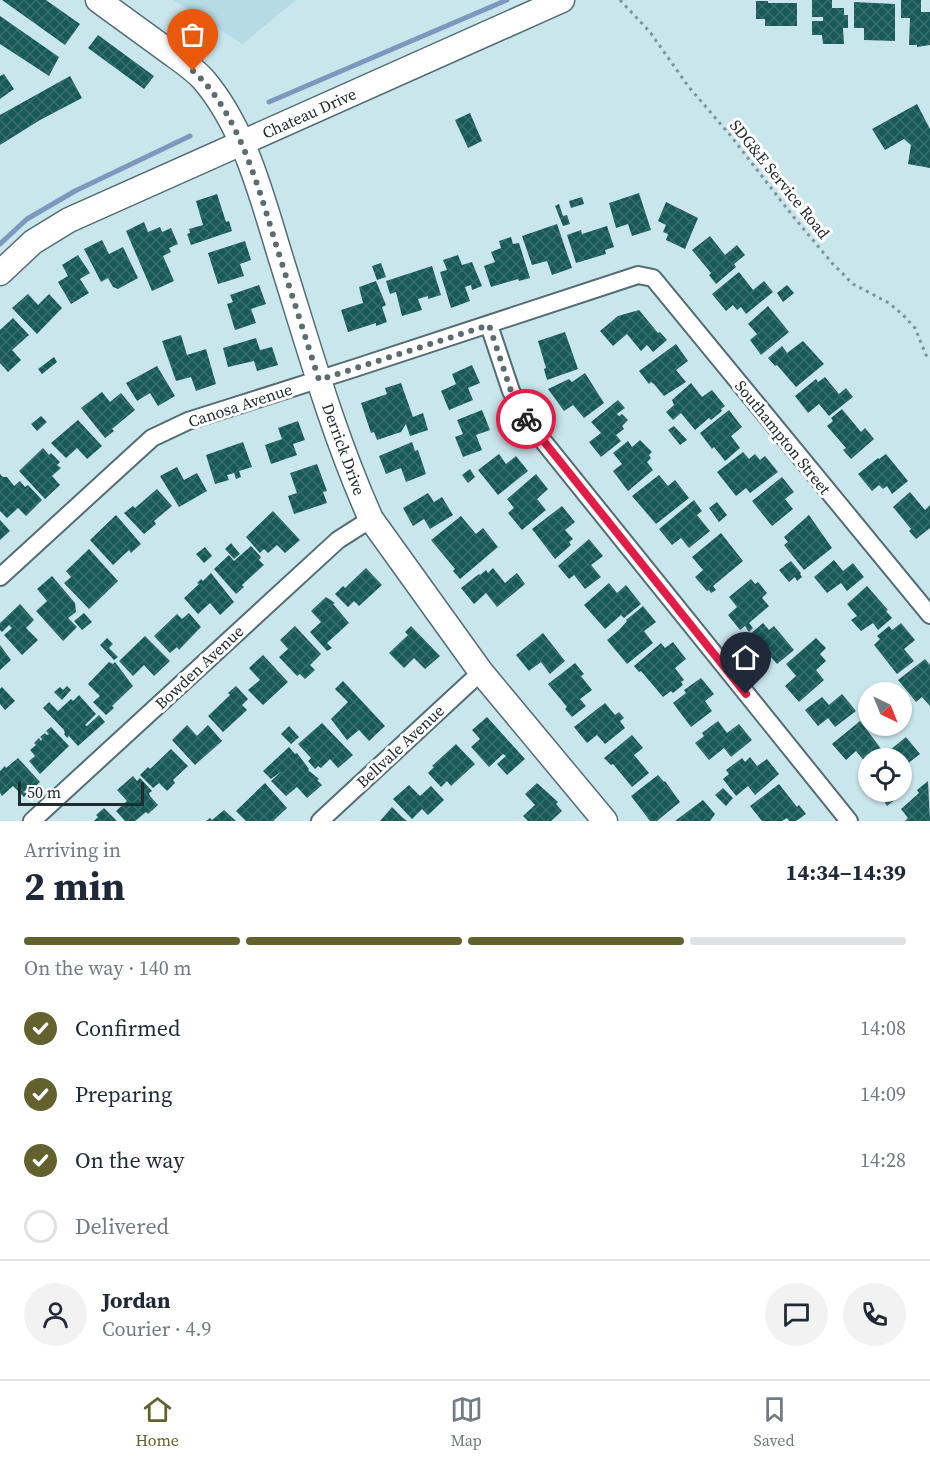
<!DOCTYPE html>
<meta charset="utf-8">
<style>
body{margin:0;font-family:"Source Serif 4",serif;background:#f2f2f3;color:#1f2937;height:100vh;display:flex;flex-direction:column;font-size:22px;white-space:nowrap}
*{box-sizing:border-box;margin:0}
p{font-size:20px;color:#747a83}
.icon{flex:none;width:33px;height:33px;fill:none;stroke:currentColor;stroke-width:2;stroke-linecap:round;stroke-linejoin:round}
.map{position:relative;height:821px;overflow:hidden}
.sheet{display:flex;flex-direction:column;background:#fff;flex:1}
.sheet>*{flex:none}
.needle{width:39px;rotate:137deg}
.buttons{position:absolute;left:858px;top:682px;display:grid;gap:12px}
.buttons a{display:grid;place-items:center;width:54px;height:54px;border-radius:50%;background:#fff;box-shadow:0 2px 4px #0004;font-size:30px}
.scale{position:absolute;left:18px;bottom:15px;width:126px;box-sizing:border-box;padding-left:6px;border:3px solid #212c2f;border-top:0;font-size:16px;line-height:21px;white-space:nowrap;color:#212c2f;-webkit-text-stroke:4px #fff;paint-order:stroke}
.pin{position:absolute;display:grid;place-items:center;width:51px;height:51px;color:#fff;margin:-62px -26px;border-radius:50% 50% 50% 0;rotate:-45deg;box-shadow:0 0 6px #0007}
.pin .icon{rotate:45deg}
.courier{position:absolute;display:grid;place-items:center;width:60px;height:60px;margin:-30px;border:4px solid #e11d48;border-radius:50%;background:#fff;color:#222;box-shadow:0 2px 8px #0007}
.overview em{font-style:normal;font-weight:700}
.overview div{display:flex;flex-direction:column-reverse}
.overview{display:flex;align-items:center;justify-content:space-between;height:102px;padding:0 24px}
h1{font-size:39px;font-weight:700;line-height:45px}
.bar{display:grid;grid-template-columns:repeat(4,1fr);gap:9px 6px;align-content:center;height:72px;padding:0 24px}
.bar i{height:8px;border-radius:4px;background:#e0e1e3}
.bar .selected{background:#63622e}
.bar p{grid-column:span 4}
.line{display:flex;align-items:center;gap:15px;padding:0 24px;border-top:2px solid #e0e1e3}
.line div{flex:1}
.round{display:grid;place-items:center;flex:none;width:63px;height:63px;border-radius:32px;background:#f2f2f3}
ol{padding:0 24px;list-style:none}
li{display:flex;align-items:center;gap:18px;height:66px}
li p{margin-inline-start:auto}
li .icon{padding:6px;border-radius:50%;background:#63622e;color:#fff;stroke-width:4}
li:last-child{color:#747a83}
li i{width:33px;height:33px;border:3px solid #e0e1e3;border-radius:50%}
.tab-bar{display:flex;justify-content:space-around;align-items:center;height:84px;border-top:2px solid #e0e1e3;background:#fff;font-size:16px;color:#747a83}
.tab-bar a{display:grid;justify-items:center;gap:3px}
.tab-bar .selected{color:#63622e}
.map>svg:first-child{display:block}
.built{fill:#b6dbe4}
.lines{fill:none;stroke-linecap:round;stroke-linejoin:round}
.stream{stroke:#7c98bc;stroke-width:5}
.building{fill:url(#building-cross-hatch)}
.street-casing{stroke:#536d73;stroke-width:20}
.secondary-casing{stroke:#536d73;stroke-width:27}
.path{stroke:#7e9398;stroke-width:3;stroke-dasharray:3 4.5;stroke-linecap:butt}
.street{stroke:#fff;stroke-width:16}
.secondary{stroke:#fff;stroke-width:24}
.done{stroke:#5c6d72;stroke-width:6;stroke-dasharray:0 10.8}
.route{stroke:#e11d48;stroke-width:8}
.labels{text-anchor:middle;stroke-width:6;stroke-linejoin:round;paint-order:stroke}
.street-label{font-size:16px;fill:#212c2f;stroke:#fff}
</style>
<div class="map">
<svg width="930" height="821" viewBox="0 0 930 821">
<defs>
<pattern id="building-cross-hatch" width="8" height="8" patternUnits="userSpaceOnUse" patternTransform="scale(1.5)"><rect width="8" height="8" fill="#185a58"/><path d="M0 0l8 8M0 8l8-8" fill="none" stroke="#396e6d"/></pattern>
</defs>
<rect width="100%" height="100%" fill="#c9e6ed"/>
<path class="built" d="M173,0H296L243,44Z"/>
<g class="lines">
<path class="stream" d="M269,102L507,0
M0,244L27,219L75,191L190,136"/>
</g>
<path class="building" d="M2,0H46L80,24L65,45Z
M812,0H832V8H844V15H848V28H843L844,44H823L822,35H812V21H823V17H812Z
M901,0H921V12H930V45L917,47V45H909L910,18H901Z
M756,1H768V3H797V26H765V19H756Z
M854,2L895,4V41L864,40V28H854Z
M0,16L59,57L49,76L0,44Z
M98,35L154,76L144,89L88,48Z
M4,74L14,89L0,99V76Z
M70,76L82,98L40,120L0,145V115Z
M917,104L930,129V168L908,164L911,145L904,139L885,150L872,129Z
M470,113L482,141L468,148L455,120Z
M639,193L651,230L632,236L628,224L616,228L609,203Z
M217,194L226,222L229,221L232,231L191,245L187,234L190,233L189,229L203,225L196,201Z
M582,197L584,204L571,208L569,201Z
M666,202L698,218L685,249L666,240L668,234L663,232L666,225L658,221Z
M559,204L563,216L567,215L570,224L563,226L555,206Z
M144,222L148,232L160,227L162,232L171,228L178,244L169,248L171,252L163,256L174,281L152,291L126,231Z
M557,224L572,268L552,275L547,261L532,265L522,236Z
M607,226L614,247L605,250L606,254L576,263L567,235L581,230L582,234Z
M710,236L725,255L737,245L745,255L734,264L736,267L716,284L709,275L711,273L692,250Z
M511,237L513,244L519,243L530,278L519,281L518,279L491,287L484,266L495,262L491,252L501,248L499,241Z
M102,240L109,254L123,247L138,278L118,289L113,287L108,278L101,282L84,249Z
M245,241L251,260L240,264L244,276L218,284L208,253Z
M78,255L90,273L80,279L89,293L71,304L58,282L68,276L62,265Z
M458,255L462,265L472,262L482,286L472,290L471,285L465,287L470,301L451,308L440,272L447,270L443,260Z
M381,263L386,277L377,280L372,266Z
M432,266L441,295L428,299V296L418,299L422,310L402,316L396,292L390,294L386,281Z
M739,272L753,290L764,281L773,292L746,314L741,307L737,310L733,305L726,311L712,294Z
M376,281L386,305L382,307L387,322L376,326V323L348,332L341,310L363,303L359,287Z
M259,285L266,304L251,309L256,323L235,330L227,304L233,302L230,295Z
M787,285L794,293L783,302L777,293Z
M28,294L38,305L49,294L62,308L37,334L12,308Z
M768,306L789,332L761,355L750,340L757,334L748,324Z
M639,310L658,333L660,332L667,340L653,352L647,345L641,351L627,334L613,346L600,331L618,316Z
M13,318L29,335L12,350L21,360L8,372L0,363V330Z
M565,332L578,369L547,380L544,369L546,368L538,341Z
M181,335L187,355L206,349L216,384L196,391L191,377L176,381L162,341Z
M256,338L260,350L272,347L278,365L257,371L254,361L228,367L223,348Z
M803,341L824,364L796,387L777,365L775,366L768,358L782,346L787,353Z
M676,344L688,361L676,370L686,382L664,396L654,384L651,382L649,384L639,371Z
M54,357L57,362L42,374L38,369Z
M472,365L480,383L468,388L473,400L449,410L441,391L456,384L452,374Z
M157,366L175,396L158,406L150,393L137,401L126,383Z
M585,373L604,403L584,418L573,405L564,411L548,389L569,379L572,382Z
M825,377L839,394L846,388L853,397L829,416L819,404L808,413L795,396L816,379L818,382Z
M401,383L413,417L423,413L428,430L410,436L406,424L401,432L377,440L374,432L371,433L361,403L387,394L385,388Z
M691,383L702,397L712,390L725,406L721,409L722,411L711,420L709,418L695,430L681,413L673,420L666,412L674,405L672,400Z
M102,392L110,402L121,393L135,410L112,429L114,431L105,438L81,408Z
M618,400L625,408L617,414L619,416L622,414L628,420L622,426L624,429L616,435L621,441L601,457L589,442L601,433L591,422Z
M842,409L861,432L865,428L874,439L851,459L843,450L846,448L827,426L833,421L831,418Z
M482,410L490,430L476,435L482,450L463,457L455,437L463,434L457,420Z
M729,410L742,427L731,436L740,448L725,461L714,447L712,449L700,433Z
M41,416L47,422L37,431L31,424Z
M78,420L102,446L87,459L77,448L66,458L51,443Z
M298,421L305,440L293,444L297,455L271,464L265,445L282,439L278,428Z
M674,426L687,440L680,445L668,430Z
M640,440L652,452L649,455L651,458L647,462L653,470L628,491L613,471L622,464L613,453L628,441L632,447Z
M243,442L252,467L239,471L241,477L236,479L234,473L227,475L229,480L215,484L206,455Z
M412,442L415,451L418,450L426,474L406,482L401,468L386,474L379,456Z
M43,448L49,455L51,453L60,462L57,465L61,468L52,476L60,485L45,499L19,471Z
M743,452L749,459L755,454L760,460L765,456L778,472L750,493L746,488L736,496L717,472Z
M499,454L506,464L516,456L528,471L498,495L478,470Z
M886,454L908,481L892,494L887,486L883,489L879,485L872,491L858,474L878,458L879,459Z
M317,464L327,491L323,492L327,503L294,514L288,496L297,493L290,473Z
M177,467L184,480L197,473L207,491L179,507L160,476Z
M470,469L475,477L468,483L462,475Z
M0,474L3,477H7L14,486L20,481L25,487L28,485L42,500L26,516L18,508L7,518L0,511Z
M536,474L548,489L537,499L546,510L522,530L508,513L514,508L507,499Z
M659,475L668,486L675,480L689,498L656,524L632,496Z
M782,477L794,492L785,499L793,509L772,526L752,501Z
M157,489L172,506L154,521L156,524L144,534L124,513L133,506L135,508Z
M910,492L925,510L930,505V528L916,539L909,531L911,529L893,507Z
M428,493L434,502L442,497L453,515L430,529L424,519L413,526L403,508Z
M694,500L702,511L697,515L710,531L689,548L681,538L672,545L659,529Z
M717,502L727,515L719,522L709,508Z
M562,506L575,522L565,530L573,539L569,542L571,545L555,559L532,529Z
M273,511L300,540L285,553L277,545L268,553L264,549L260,553L246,537Z
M116,515L141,544L131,553L129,550L113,565L90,540Z
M809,515L832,548L804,570L784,545L788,542L784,537Z
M461,516L476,534L483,528L498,547L460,579L453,571L455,569L431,540Z
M0,520L10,531L0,540Z
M721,533L743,561L713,586L716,590L711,593L709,590L707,591L695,577L703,570L692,557Z
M589,539L603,556L591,565L601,577L585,589L574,575L569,579L558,566Z
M231,543L240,554L234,559L225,549Z
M251,546L261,557L259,560L264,565L242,585L244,587L236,594L214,569L229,555L234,561Z
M205,547L212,556L204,563L196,554Z
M89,549L118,581L89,609L64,583L71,577L66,571Z
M834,560L843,571L853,563L864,577L847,591L841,583L827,593L814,577Z
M791,561L801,573L800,574L802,577L797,581L795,577L789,582L779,570Z
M366,568L382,585L359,606L354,601L348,607L335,594L343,586L345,588Z
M493,568L505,583L517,573L525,584L497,607L486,593L474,604L461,588L479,574L480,575L486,570L488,573Z
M211,573L234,602L220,615L210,603L198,614L184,598L199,584L197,583L201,579L203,581Z
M52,576L75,603L76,612L68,618L77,627L63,641L36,611L47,601L37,589Z
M751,579L755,584L758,582L767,593L762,598L769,606L749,623L753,628L749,632L745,626L740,630L728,615L737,607L729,597Z
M609,583L617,593L626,585L641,604L624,618L621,615L605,629L584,605Z
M867,586L888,610L886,611L892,618L878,630L873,623L861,631L851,620L857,616L847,604Z
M326,597L335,603L333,604L349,623L327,643L332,648L327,651L310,632L321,622L311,611Z
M20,604L34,620L26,628L38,640L22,655L4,635L12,628L9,625L2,632L0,630V623Z
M643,606L656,622L644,631L653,643L627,664L607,640L619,630L627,621L626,620Z
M84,613L92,622L82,630L74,621Z
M189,613L201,627L179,650L177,647L170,653L154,636L177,614L182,619Z
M763,623L769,630L774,626L794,650L777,664L758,642L756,643L749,635Z
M901,623L915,640L904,649L914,661L897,674L874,645L880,639L877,636L889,626L892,630Z
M295,626L321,654L310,665L315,670L305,679L300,674L297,676L279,657L288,649L280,640Z
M411,626L440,656L425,669L414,658L404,668L389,653L408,635L405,632Z
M543,633L565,661L550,674L541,662L529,671L516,655Z
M145,636L170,661L154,676L144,665L133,676L119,661Z
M107,638L113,644L109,648L118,657L114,660L100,645Z
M816,638L826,648L820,654L826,661L816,670L824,680L799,702L785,686L796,676L786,664Z
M673,642L686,659L675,668L684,680L681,682L683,685L673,693L671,691L663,697L641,671L639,672L634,666L661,643L665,648Z
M0,645L11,660L0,670Z
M263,655L288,682L263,705L248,690L260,680L249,668Z
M925,659L930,665V706L922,697L916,702L898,680Z
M109,662L113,664L115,662L133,686L112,706L114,708L106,715L93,702L100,696L88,684Z
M575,663L584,674L581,676L592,690L580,699L586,706L572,717L565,709L567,707L548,684Z
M701,678L714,694L705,701L712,711L691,727L673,703L686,693L684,690Z
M343,681L385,726L369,741L359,730L347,740L331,719L348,702L335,689Z
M67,686L71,690L62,700L54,692L60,687L63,690Z
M236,686L248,699L242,705L247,710L223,732L208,716L230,695L228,693Z
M2,687L15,701L5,710L0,704V689Z
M842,694L856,711L835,727L828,718L818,726L805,710L822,697L829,705Z
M79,695L96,714L85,725L87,726L99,715L105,722L78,746L69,736L67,738L64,734L65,733L64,730L43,708L49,702L58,711L71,699L73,701Z
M605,703L615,715L619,712L624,718L620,721L625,728L605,744L597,735L587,743L574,727Z
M487,717L525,759L507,775L497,764L506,756L503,754L489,767L471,747L480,739L472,730Z
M718,721L727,733L739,724L752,740L731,757L724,748L709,760L695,743L704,736L702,733Z
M860,721L882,750L872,759H868L867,764L856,751L846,760L832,744Z
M322,723L353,755L338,768L330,759L321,768L318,766L315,769L308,761L311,758L298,744Z
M187,725L197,736L208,725L222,741L195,765L172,740Z
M289,726L299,737L291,744L281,734Z
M51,727L69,746L40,774L29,761L35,756L30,750L36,745L34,743L39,738L41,741L42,739L40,737L45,733L47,735L49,734L46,731Z
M632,735L643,748L634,755L649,773L632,787L613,764L611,765L604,758Z
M906,737L920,754L902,768L910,777L902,784V759H879Z
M456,744L475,764L451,786L447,781L441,787L428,773L434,767L432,766Z
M289,747L295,754L297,753L309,769L308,770L319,779L317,780L322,785L307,798L297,787L286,796L271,781L282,771L271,779L263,771Z
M171,749L188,766L173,780L175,783L167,791L159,783L153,788L140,775L148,767L150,769Z
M750,757L757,766L767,759L779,774L755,795L748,786L736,796L723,779L729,774L726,770L742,758L745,762Z
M18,758L40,782L24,797L13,786L2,796L0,793V771L5,766L6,768Z
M658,775L664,782L665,781L680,802L657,821H650L631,796Z
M133,776L137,781L140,778L152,791L149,793L150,796L158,805L148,814L146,812L135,821H125L116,811L127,801L117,790Z
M928,781L930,821H905L908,818L901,809L919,793L917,790Z
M265,783L287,808L273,821H246L236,811Z
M537,783L558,802L556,804L562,811L551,821H528L523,816L535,805L525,794Z
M779,784L797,807L799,805L806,814L796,821H789L787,818L782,821H762L750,806Z
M409,785L420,796L431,786L444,800L428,815L422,809L412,819L393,799Z
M723,788L733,798L726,806L715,795Z
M879,792H900L902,794L887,806Z
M703,800L715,814L710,821H675Z
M392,807L403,818L407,821H380Z
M104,808L117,821H94L98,817L96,815Z
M224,810L236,821H206L210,818L212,820Z"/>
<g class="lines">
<g class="street-casing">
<path id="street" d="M489,325L511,391L527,421L849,821
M0,577L152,438L188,421L355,368L638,275L653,278L930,615
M32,821L338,540L371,519
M320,821L481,672"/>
</g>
<g class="secondary-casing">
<path id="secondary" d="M98,0C120,16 142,32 164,48C177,58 192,67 203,79C246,129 263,201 282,262C309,348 334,437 371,519L481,672L605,821
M0,273L33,242L69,220L562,0"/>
</g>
<path class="path" d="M620,0L650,32L688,86L730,135L792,215L832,263L853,284L889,303L903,315L915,328L926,355L930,359"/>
<use href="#street" class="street"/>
<use href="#secondary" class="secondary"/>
</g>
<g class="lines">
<path class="done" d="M193,71C238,110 260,192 277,248C291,292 305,336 319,380L489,325L511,391L526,419"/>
<path class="route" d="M526,419L746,694"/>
</g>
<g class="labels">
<g class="street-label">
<text transform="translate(309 113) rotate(-24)" y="6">Chateau Drive</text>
<text transform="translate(780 179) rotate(51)" y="6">SDG&amp;E Service Road</text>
<text transform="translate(240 405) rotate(-18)" y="6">Canosa Avenue</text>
<text transform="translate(783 437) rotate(51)" y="6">Southampton Street</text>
<text transform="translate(344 449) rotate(70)" y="6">Derrick Drive</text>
<text transform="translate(199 667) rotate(-43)" y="6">Bowden Avenue</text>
<text transform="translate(400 746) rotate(-43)" y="6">Bellvale Avenue</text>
</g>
</g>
</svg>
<div class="buttons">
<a><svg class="needle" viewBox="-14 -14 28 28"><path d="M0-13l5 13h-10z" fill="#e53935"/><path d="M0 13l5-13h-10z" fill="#747a83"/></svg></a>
<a><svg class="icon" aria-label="locate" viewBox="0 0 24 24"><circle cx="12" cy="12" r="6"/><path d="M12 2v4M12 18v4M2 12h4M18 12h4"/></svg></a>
</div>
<div class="scale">50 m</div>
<div class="pin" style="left:193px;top:71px;background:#ea580c"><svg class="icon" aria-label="bag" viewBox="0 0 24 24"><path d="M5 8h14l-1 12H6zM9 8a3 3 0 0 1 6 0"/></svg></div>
<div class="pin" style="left:746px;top:694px;background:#1f2937"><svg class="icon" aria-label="home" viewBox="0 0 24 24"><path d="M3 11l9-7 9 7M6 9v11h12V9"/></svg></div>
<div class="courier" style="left:526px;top:419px"><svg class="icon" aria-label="bike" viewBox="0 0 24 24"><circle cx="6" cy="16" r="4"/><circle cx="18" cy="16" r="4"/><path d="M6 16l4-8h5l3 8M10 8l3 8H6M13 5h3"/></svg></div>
</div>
<section class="sheet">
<div class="overview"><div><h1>2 min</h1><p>Arriving in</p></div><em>14:34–14:39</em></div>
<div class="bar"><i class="selected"></i><i class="selected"></i><i class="selected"></i><i></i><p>On the way · 140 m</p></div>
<ol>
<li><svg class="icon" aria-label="check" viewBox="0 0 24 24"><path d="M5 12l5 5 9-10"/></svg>Confirmed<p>14:08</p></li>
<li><svg class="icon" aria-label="check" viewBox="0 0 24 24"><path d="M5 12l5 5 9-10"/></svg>Preparing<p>14:09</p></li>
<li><svg class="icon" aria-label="check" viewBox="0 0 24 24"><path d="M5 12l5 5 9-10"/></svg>On the way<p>14:28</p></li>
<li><i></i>Delivered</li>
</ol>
<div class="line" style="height:108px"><a class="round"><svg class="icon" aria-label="person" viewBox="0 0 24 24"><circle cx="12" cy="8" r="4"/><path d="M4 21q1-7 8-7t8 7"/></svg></a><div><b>Jordan</b><p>Courier · 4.9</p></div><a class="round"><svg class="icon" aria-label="chat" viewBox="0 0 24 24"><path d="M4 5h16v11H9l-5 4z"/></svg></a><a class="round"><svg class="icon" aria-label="phone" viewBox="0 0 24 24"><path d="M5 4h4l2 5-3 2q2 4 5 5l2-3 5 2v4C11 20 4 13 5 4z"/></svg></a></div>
</section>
<nav class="tab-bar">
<a class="selected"><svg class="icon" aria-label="home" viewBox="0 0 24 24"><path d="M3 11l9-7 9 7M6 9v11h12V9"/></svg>Home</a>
<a><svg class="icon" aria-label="map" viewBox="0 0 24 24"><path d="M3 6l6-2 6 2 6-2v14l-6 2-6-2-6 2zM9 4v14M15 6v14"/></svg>Map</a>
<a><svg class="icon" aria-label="saved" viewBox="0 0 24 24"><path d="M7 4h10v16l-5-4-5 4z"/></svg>Saved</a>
</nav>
